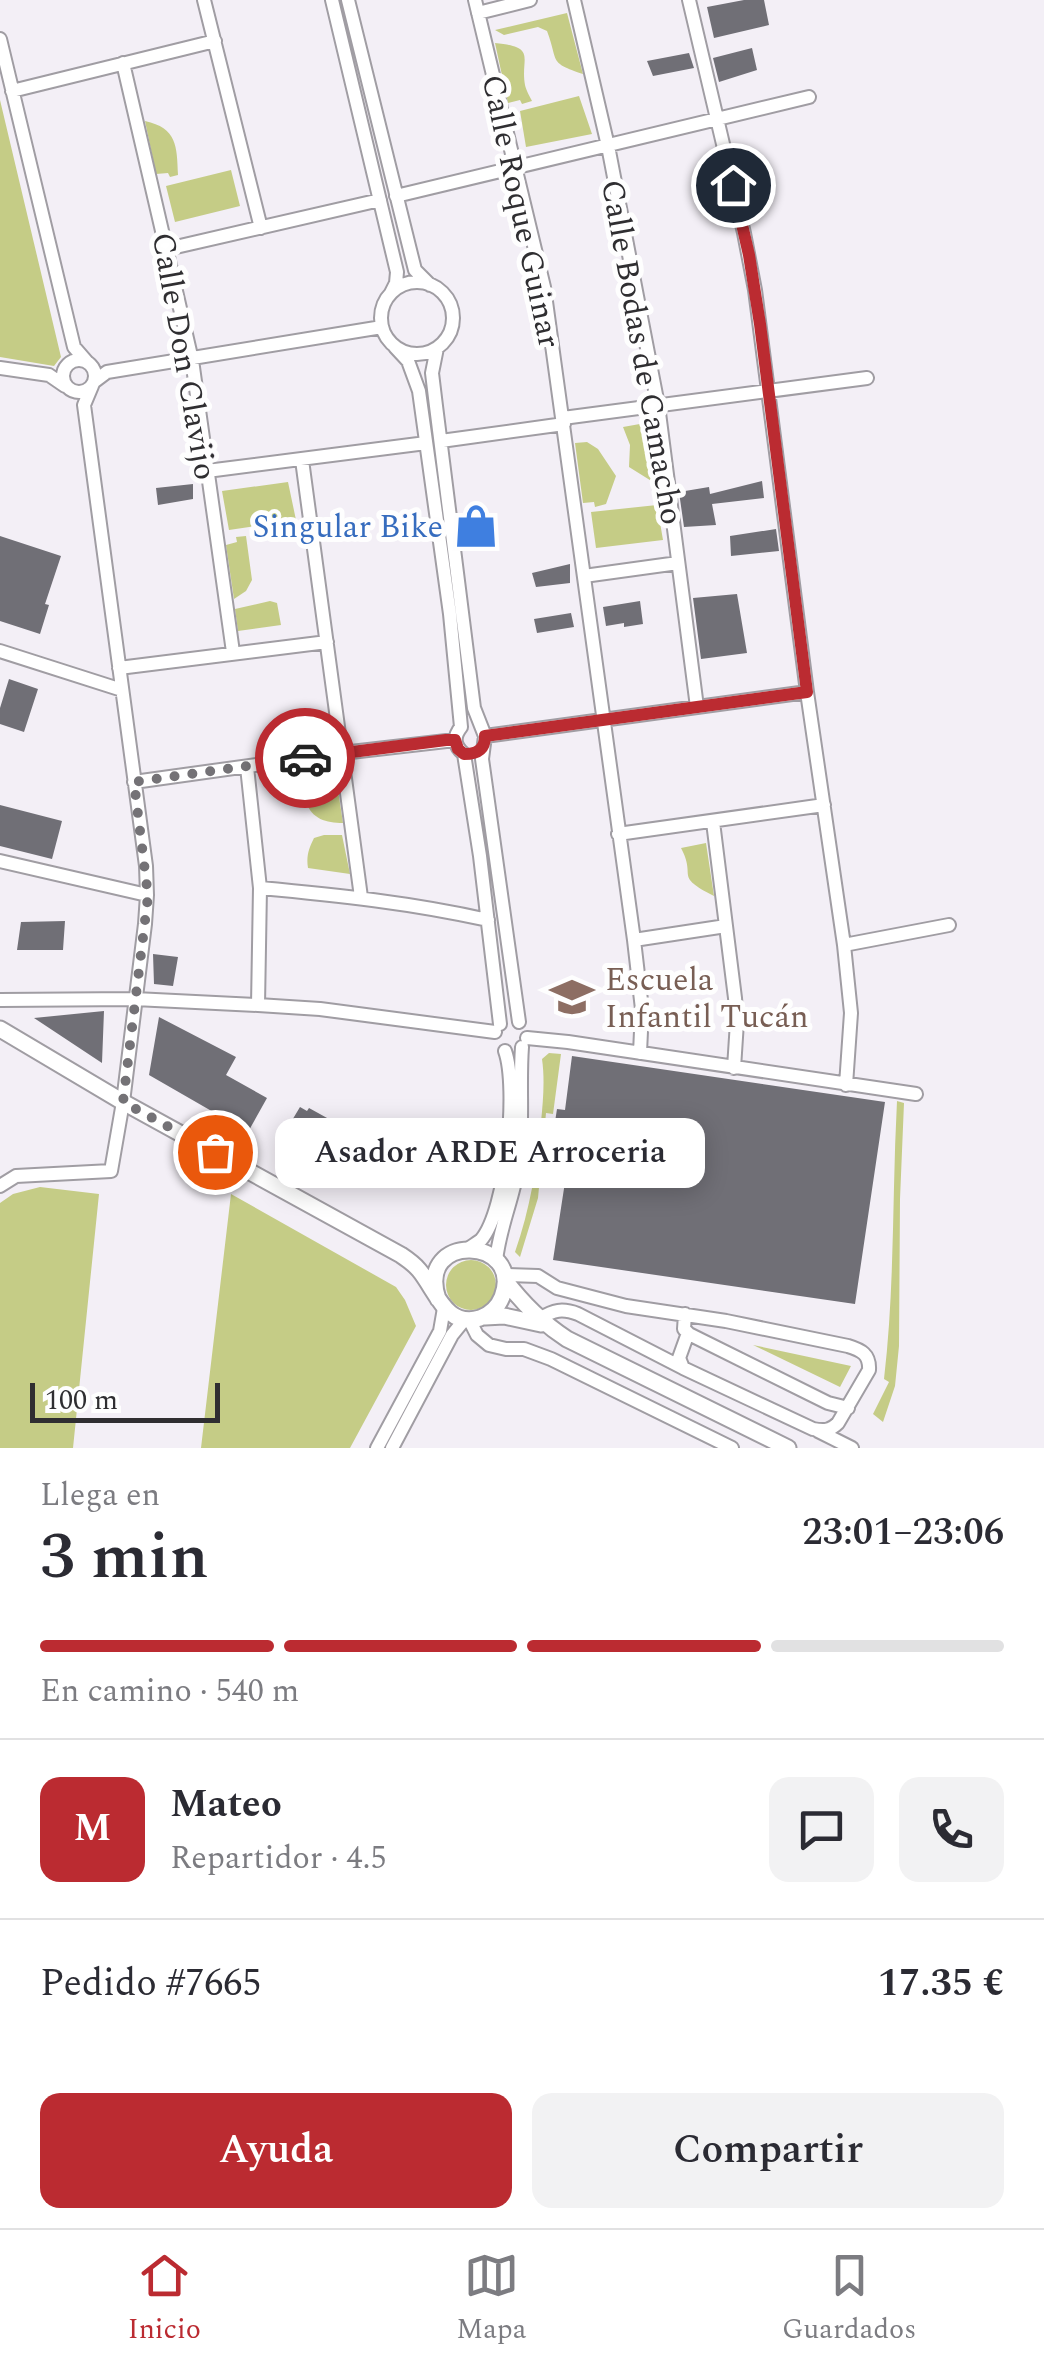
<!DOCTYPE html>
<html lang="es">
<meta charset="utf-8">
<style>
body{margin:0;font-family:Spectral,serif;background:#f2f2f3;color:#2b2b33;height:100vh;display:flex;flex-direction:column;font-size:38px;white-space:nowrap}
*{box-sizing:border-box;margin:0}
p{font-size:32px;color:#7c7c81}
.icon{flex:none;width:55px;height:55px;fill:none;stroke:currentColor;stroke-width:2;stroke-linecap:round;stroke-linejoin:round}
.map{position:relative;height:1448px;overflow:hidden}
.panel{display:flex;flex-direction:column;background:#fff;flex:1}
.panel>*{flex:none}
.scale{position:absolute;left:30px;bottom:25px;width:190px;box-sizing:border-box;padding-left:10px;border:5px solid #2f2e31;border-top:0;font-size:28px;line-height:35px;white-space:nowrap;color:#2f2e31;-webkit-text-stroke:8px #fefefe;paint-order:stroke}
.pin{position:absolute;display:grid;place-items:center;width:85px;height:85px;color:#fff;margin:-42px;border:5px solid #fff;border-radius:50%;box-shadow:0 2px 10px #0007}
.courier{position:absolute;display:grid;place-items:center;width:100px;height:100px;margin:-50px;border:8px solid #bb2b31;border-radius:50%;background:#fff;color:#222;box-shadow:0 2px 12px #0007}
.bubble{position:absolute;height:70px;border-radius:20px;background:#fff;box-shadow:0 5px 25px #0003;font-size:32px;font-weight:600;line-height:70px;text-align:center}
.headline em{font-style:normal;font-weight:600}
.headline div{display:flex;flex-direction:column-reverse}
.headline{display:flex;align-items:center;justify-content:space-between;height:170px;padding:0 40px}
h1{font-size:65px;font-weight:600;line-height:75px}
.bar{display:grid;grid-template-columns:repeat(4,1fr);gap:15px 10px;align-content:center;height:120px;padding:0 40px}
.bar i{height:12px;border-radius:8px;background:#e1e1e2}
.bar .selected{background:#bb2b31}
.bar p{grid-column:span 4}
.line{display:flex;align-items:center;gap:25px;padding:0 40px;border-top:2px solid #e1e1e2}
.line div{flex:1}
.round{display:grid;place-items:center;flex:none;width:105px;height:105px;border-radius:20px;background:#f2f2f3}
.action{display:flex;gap:20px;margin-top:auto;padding:20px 40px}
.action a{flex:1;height:115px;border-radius:20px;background:#bb2b31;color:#fff;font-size:40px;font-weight:600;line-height:115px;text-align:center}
.action a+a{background:#f2f2f3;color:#2b2b33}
.tab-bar{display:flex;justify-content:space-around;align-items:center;height:140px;border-top:2px solid #e1e1e2;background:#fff;font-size:28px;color:#7c7c81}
.tab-bar a{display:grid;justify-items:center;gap:5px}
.tab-bar .selected{color:#bb2b31}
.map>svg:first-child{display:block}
.green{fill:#c5cc86}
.building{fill:#706f76}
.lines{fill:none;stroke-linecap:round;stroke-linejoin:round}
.minor-casing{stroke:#a09da3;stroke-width:16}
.tertiary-casing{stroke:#a09da3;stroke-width:19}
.minor{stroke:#fff;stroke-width:12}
.tertiary{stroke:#fff;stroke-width:15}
.done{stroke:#747276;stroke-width:10;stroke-dasharray:0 18}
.route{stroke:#bb2b31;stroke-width:12}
.labels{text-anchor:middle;stroke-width:10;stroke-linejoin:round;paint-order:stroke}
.street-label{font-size:32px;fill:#2f2e31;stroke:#fefefe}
.shop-label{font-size:32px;fill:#366cbe;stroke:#fefefe;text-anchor:end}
.education-label{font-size:32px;fill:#785e54;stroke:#fefefe;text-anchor:start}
</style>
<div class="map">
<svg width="1044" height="1448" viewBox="0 0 1044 1448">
<rect width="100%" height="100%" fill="#f3eff6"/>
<path class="green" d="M567,13L583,74C548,62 559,63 547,31L538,27L504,35L495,30Z
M495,43C538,47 520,58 525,85C526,90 530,97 532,101L522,104L520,100L508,103Z
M579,96L592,134L526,147L520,111Z
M0,100L61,357L54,366L0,357Z
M145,121C177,128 177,146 178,175L170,177L168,173L156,174Z
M231,170L240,206L175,222L166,186Z
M651,422L661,487L629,467L630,445L623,427Z
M587,442L598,449L616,476L606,504L595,507L594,502L583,503L575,443Z
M288,482L296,520L229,530L222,491Z
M657,505L663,540L596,548L591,512Z
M246,536L252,580L246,591L234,599L226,545L237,542L236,537Z
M270,601L277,603L281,625L238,631L235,609Z
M335,770L343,823C326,823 312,819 306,802C305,799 305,795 304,793C302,787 298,782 297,776Z
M324,835H342L350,874L308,868C306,856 309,848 314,838Z
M706,843L714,896C673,875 697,878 681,848Z
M549,1053L561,1054L553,1114L546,1113L538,1198L520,1257L515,1252C530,1209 537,1167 541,1122C543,1101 545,1080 542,1059Z
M897,1101L904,1103L900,1199L899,1346L895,1386L883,1422L873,1414L889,1382L884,1379C895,1286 892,1194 897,1101Z
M40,1187L99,1194L73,1448H0V1203L13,1194Z
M231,1194L396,1287L405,1300L416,1326L350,1448H201Z
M446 1285a25 25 0 1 1 50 0a25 25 0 1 1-50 0Z
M753,1345L851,1366L840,1387Z"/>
<path class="building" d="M744,0H764L769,25L714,38L707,7Z
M752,48L757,70L719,82L713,58Z
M689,53L694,68L653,76L647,61Z
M762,481L764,498L712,504L716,525L684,527L679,492L709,487L710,494Z
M193,484V499L158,505L156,488Z
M776,529L779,551L731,556L730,536Z
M0,536L61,556L45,604L49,605L40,634L0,621Z
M570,564V583L536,587L532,573Z
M737,594L747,653L701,659L693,598Z
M640,601L643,624L624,627V623L606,626L603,607Z
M571,613L574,627L537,633L534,619Z
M9,679L38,689L24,732L0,724V708Z
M0,805L62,821L52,859L0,846Z
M65,921L63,950H17L21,922Z
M153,954L178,957L173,986L154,984Z
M104,1011L102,1063L34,1018Z
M159,1017L236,1057L226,1075L267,1098L248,1132L149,1075Z
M572,1056L885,1102L855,1304L553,1260L571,1143L552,1141L557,1109L565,1110Z
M300,1107L307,1111L309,1108L356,1134L346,1152L291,1122Z"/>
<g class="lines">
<g class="minor-casing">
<path id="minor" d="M204,0L261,228
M332,0L397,272L396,283L391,293
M348,0L412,258L415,270L430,285
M475,0L544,287L634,940L642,1009L640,1053
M574,0L608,146L658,405L697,707
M689,0L744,233L755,290L807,692L844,945L851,1013L846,1085
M478,13L530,0
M0,39L74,347L87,362
M123,63L192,360L233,652
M12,91L215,41
M396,196L809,97
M167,249L380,200
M381 318a36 36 0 1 1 72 0a36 36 0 1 1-72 0Z
M395,347L408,361L419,391L450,614L461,727C453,737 454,746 464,754L480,856L500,1024
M437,348L432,373L436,406L474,708L485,736L482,759L519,1022
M63 376a16 16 0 1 1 32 0a16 16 0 1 1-32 0Z
M0,368L49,375L65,386
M95,381L107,372L382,327
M563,418L867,378
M441,441L564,424
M302,460L361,897
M207,471L426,443
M584,576L678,563
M0,651L122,690
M119,668L327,642
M485,736L807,692
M247,767L260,888L258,1005
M134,782L342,753L455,740
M713,822L735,998L737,1022L734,1068
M618,834L824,805
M0,861L147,895
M260,888C337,895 412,903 488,920
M634,940L726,926
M844,945L949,925
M0,1000L135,999L258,1005L320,1009L495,1032
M527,1038L568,1042L916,1094
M0,1186L16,1176L111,1171L123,1102L145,924L147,895L146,866L84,405L92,386
M468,1249C471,1247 478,1242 481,1240C507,1210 518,1087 505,1051
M496,1261C499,1229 513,1199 518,1167C524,1127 519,1087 522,1047
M504,1275L538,1276L557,1288L626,1306L726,1321L848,1346C861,1350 870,1354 869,1370L838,1423C830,1431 824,1431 813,1429L683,1368L578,1314C562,1308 554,1310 539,1319
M685,1314L684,1329L689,1334L828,1403L848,1408
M469,1319L477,1335L489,1345L506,1349H524L551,1359L732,1448
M683,1368L679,1358L688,1333
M818,1431L852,1448
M377,1448L440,1331L444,1308
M392,1448L452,1335L465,1319"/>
</g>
<g class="tertiary-casing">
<path id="tertiary" d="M0,1029L123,1102L401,1255C407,1259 414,1264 419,1270C436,1290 446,1329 480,1318C491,1314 498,1307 502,1297C525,1237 415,1231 438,1299
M505,1280C523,1304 541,1322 567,1339L788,1448
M485,1317L504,1316L541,1324"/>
</g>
<use href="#minor" class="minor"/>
<use href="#tertiary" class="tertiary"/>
</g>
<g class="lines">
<path class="done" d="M215,1152L123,1102L148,896L134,782L305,758"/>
<path class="route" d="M305,758L446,740H455L458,749L464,754C476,754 485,750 485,736L807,692L760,324L749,255L733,185"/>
</g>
<defs>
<g id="shop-bare" transform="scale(3.45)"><path d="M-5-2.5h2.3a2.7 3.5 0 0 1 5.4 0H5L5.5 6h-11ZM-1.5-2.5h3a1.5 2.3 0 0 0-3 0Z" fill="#3f7fe0" stroke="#fefefe" stroke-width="2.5" paint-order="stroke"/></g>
<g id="school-bare" transform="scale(3.45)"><path d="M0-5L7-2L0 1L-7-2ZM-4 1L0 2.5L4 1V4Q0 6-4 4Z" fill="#8d6e63" stroke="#fefefe" stroke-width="2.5" paint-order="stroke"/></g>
</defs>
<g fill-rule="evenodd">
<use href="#shop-bare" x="476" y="526"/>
<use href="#school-bare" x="572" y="997"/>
</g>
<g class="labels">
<g class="street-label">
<text transform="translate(522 211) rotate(78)" y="11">Calle Roque Guinar</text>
<text transform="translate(643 352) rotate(80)" y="11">Calle Bodas de Camacho</text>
<text transform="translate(185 356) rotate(80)" y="11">Calle Don Clavijo</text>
</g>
<g class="shop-label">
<text x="443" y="537">Singular Bike</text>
</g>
<g class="education-label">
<text x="605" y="990">Escuela<tspan x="605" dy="37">Infantil Tucán</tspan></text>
</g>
</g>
</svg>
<div class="scale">100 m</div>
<div class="pin" style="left:215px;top:1152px;background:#ea580c"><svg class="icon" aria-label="bag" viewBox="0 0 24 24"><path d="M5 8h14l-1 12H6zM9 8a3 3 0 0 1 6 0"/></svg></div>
<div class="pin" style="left:733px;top:185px;background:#1f2937"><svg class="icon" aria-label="home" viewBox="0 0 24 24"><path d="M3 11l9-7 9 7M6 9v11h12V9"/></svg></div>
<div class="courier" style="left:305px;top:758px"><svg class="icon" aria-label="car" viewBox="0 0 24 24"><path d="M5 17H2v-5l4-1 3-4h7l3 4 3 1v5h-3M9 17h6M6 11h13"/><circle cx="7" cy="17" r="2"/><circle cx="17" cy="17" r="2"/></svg></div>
<div class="bubble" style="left:275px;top:1118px;width:430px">Asador ARDE Arroceria</div>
</div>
<section class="panel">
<div class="headline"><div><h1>3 min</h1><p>Llega en</p></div><em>23:01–23:06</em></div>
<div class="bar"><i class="selected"></i><i class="selected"></i><i class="selected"></i><i></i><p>En camino · 540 m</p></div>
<div class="line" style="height:180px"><b class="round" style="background:#bb2b31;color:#fff">M</b><div><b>Mateo</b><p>Repartidor · 4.5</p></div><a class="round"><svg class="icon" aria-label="chat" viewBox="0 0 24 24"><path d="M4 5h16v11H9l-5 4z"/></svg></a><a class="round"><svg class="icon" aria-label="phone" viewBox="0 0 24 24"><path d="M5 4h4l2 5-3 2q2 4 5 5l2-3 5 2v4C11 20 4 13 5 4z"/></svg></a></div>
<div class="line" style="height:130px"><div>Pedido #7665</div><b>17.35 €</b></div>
<div class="action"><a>Ayuda</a><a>Compartir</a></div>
</section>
<nav class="tab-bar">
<a class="selected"><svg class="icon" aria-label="home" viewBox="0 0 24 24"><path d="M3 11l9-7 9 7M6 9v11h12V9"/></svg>Inicio</a>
<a><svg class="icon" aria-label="map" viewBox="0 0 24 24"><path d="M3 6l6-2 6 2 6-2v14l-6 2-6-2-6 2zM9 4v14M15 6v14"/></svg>Mapa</a>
<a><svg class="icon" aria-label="saved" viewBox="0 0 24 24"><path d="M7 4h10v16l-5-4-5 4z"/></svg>Guardados</a>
</nav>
